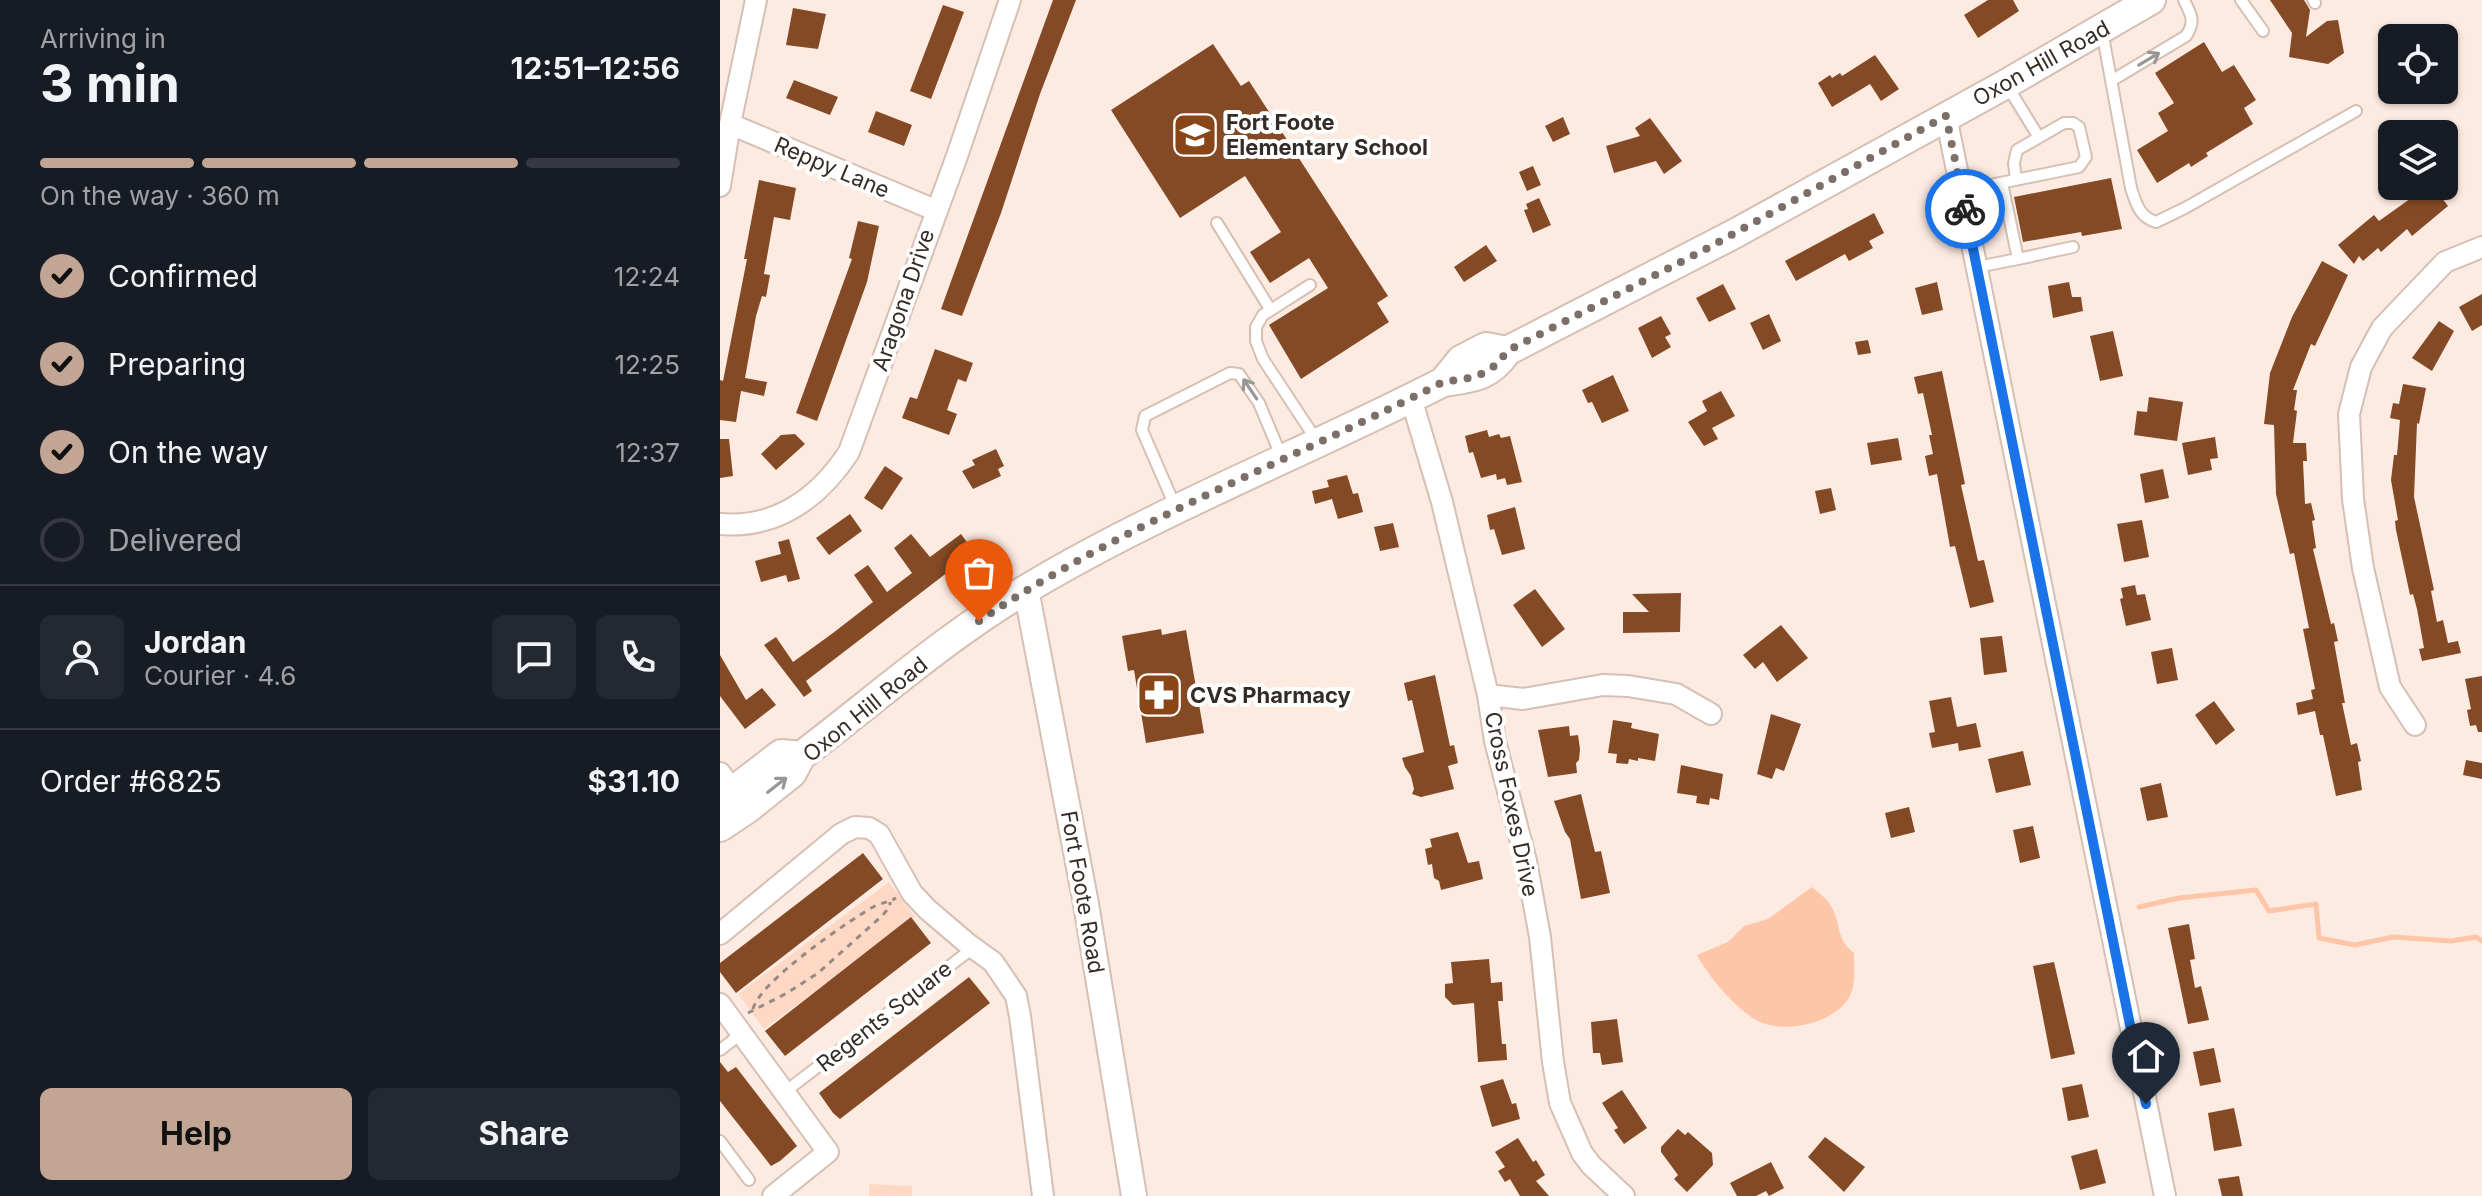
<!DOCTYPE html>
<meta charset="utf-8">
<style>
body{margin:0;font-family:Inter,sans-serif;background:#242831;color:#f1f3f6;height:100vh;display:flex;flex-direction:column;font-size:30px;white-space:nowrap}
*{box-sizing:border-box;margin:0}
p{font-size:26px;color:#9ea1a6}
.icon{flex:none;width:44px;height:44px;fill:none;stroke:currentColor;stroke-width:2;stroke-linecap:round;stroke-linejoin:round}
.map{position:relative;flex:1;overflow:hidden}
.details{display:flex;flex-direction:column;background:#171b24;width:720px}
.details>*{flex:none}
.fabs{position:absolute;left:1658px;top:24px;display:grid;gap:16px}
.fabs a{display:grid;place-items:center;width:80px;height:80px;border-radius:12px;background:#171b24;box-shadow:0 2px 6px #0004;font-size:40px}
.pin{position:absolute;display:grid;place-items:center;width:68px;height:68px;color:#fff;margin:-82px -34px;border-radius:50% 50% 50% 0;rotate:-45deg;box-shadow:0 0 8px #0007}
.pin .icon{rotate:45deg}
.courier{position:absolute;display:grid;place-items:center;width:80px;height:80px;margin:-40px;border:6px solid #1a73e8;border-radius:50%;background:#fff;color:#222;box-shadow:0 2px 10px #0007}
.overview em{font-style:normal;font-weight:700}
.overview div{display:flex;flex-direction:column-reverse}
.overview{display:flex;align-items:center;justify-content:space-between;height:136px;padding:0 40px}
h1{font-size:52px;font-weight:700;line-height:60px}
.bar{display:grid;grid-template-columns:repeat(4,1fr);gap:12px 8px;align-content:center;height:96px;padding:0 40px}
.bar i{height:10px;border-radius:6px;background:#363941}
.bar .active{background:#c2a593}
.bar p{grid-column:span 4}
.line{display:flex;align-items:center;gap:20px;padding:0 40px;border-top:2px solid #363941}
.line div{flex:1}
.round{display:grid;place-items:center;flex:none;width:84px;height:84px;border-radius:12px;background:#242831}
ol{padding:0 40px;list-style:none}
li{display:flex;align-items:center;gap:24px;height:88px}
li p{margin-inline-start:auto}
li .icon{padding:8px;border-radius:50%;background:#c2a593;color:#111;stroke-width:4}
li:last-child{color:#9ea1a6}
li i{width:44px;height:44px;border:4px solid #363941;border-radius:50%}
.button{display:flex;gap:16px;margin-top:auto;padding:16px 40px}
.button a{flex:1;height:92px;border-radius:12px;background:#c2a593;color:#111;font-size:32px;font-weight:700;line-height:92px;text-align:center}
.button a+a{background:#242831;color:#f1f3f6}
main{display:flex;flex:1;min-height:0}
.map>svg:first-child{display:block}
.green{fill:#fdd8c5}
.water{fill:#fec6a8}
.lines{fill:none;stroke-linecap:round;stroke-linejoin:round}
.stream{stroke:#fec6a8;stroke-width:5}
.building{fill:#844925}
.service-casing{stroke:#d6bfb3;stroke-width:14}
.minor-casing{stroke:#d6bfb3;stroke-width:24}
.tertiary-casing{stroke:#d6bfb3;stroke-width:28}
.secondary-casing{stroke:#d6bfb3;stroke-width:32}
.path{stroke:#978a82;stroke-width:3;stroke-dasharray:6 6;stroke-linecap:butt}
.service{stroke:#fff;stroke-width:10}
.minor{stroke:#fff;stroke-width:20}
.tertiary{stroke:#fff;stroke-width:24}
.secondary{stroke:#fff;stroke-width:28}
.oneway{stroke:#9a9693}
.done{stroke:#7b6f68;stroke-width:8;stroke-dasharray:0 14.4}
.route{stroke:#1a73e8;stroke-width:10}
.labels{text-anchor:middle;stroke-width:8;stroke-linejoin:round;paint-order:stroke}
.street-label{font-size:22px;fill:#352c27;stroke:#fff}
.poi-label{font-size:22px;font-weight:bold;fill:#352c27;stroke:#fff;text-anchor:start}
</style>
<main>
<section class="details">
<div class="overview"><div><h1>3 min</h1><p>Arriving in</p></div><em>12:51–12:56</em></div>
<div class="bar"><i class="active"></i><i class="active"></i><i class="active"></i><i></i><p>On the way · 360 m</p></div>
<ol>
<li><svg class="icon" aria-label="check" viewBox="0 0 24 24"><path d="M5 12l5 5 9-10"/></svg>Confirmed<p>12:24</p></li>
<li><svg class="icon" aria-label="check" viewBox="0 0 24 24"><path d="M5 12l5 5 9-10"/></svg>Preparing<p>12:25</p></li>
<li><svg class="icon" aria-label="check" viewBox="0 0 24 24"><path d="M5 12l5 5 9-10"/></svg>On the way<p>12:37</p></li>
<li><i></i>Delivered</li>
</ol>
<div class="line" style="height:144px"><a class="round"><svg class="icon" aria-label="person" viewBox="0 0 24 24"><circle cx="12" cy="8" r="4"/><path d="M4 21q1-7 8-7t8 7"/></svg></a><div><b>Jordan</b><p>Courier · 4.6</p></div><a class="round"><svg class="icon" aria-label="chat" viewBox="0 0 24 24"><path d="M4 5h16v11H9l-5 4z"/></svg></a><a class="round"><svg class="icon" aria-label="phone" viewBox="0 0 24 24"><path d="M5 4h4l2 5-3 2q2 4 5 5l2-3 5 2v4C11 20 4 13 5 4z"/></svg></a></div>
<div class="line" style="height:104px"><div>Order #6825</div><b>$31.10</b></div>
<div class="button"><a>Help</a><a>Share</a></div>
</section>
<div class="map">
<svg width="1762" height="1196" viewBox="0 0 1762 1196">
<rect width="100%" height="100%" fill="#fdebe1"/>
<path class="green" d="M169,882L195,917L44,1029L18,994Z
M149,1184L192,1186V1196H149Z"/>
<path class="water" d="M1092,887C1098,893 1107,898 1111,906C1122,925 1115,938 1134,953C1134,967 1136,983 1130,996C1115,1023 1067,1034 1040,1022C1018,1012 988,976 977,955L1008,942L1024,926L1048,919Z"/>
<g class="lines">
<path class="stream" d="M1419,907L1459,898L1536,890L1549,911L1596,904L1599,938L1635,945L1673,937L1731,941L1756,937L1762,941"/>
</g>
<path class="building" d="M333,0H356L320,94L281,213L242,316L221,309Z
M1268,0H1293L1299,11L1258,38L1244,15Z
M1550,0H1584L1590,10L1586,37L1607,21L1618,20L1624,53L1608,64L1569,57L1572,33Z
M223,5L244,12L211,99L190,91Z
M73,8L106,14L98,49L66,45Z
M1484,42L1502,72L1514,65L1536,100L1524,108L1533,124L1486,153L1488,156L1471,167L1469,163L1437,183L1417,150L1448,131L1438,113L1454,103L1435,73Z
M493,44L521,86L529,81L668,296L657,303L669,322L581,379L549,325L608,288L589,258L550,283L530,252L561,232L525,176L460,218L391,110Z
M1155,55L1179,89L1161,101L1150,84L1112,107L1098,83L1110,75L1112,78L1120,73L1122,76Z
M74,80L118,97L110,115L66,98Z
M156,111L192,125L184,146L148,132Z
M843,117L850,134L833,142L825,126Z
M930,118L962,161L944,174L936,161L894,173L886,146L920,136L915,128Z
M813,166L821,185L807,191L799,172Z
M1391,178L1402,229L1362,236L1361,232L1303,242L1294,197Z
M39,180L76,188L70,220L54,217L44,274L50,275L46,297L42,296L36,316L25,378L47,382L44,396L21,391L16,422L0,420V380L3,381L27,259H24Z
M1708,186H1713L1728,206L1692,236L1687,229L1661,252L1658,248L1643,261L1639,256L1634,264L1618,245L1654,215L1659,221Z
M819,198L831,225L813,233L804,210L808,209L806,204Z
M1154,213L1164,233L1149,241L1153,248L1129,261L1125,254L1076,281L1065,261Z
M138,221L159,226L147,282L97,421L76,413L132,259L129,258Z
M766,245L777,261L744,282L734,267Z
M1602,261L1628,275L1595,346L1591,344L1573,390H1577L1574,410L1577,411L1573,443H1586L1587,461H1583L1585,504L1591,503L1595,520L1592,521L1596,548L1593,549L1611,624L1614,623L1618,641L1614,642L1625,703H1622L1631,745L1637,743L1641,761L1638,762L1642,790L1616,796L1603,735H1600L1595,711L1578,715L1576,703L1593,699L1591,690L1595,689L1583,629L1589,628L1574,553L1570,554L1556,494L1554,425L1544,424L1550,373L1572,317Z
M1217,282L1223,310L1202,315L1195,288Z
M1349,282L1352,297H1361L1363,311L1333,318L1328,286Z
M1003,284L1016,309L989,322L976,298Z
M1762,294V325L1752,331L1739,307Z
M1049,314L1061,341L1043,350L1030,323Z
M941,316L951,334L945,337L951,347L932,358L918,328Z
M1719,321L1734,331L1712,371L1692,358Z
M1393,331L1403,376L1380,381L1370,336Z
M1148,340L1151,353L1138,355L1135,342Z
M215,349L253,363L246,382L238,379L227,410L237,414L229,435L182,418L190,397L197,399Z
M1222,371L1245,484L1241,485L1258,561L1264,560L1274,602L1250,608L1235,546L1230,547L1217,474L1209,476L1205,456L1213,454L1209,435H1212L1203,393L1198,394L1194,377Z
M893,375L909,411L882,423L872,402L868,403L862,390Z
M1683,384L1706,388L1699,424L1697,423L1694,497L1714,590L1711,591L1717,622L1723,620L1728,643L1738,641L1741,653L1702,661L1699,649L1704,648L1697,609L1693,594L1690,595L1676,530L1675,521L1678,520L1671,480L1674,455H1677L1680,420L1670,418L1673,403L1679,404Z
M1001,391L1015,416L992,428L998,439L984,446L968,422L987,411L982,401Z
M1429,397L1463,402L1457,441L1414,435L1417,411L1427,412Z
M767,430L769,437L779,434L781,438L790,436L802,482L787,485L785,478L777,480L776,474L761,478L753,452L749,453L745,436Z
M75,434L85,444L56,470L41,454L61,435Z
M1495,437L1498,458L1490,459L1492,470L1468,475L1462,443Z
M1178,438L1182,460L1151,465L1147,443Z
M0,439H9L13,476L0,478Z
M276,449L284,466L278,469L281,476L253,489L242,471L255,465L252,460Z
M165,466L183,478L162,510L144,498Z
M1443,469L1449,498L1425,503L1420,474Z
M627,475L633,494L638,493L643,512L618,519L612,499L595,504L592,491L609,487L607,480Z
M1111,488L1116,510L1100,514L1095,491Z
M795,507L805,549L782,555L774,529L770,530L767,515Z
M130,514L142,531L109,555L96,538Z
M1422,520L1429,557L1404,562L1397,524Z
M673,523L679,547L660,551L654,527Z
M191,534L210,557L241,534L254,552L86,681L92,691L84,697L44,645L56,637L73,662L113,633L153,602L134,575L148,565L167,592L192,573L174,548Z
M69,539L80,579L68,582L66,575L41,582L35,561L61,554L58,542Z
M1415,585L1417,595L1425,594L1431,620L1406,626L1400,599L1403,598L1401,588Z
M815,589L845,629L822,647L793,605Z
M961,593L960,632L903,633V612H929L912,594Z
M1061,625L1088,658L1057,682L1043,662L1035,669L1023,655Z
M441,629L442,635L466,630L484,733L426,743L414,670L408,671L402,636Z
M1282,636L1287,672L1264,675L1260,638Z
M1452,648L1458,680L1437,684L1431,652Z
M0,655L26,700L42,688L56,705L25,729L0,696Z
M715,675L730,746L734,745L738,763L728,766L734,789L701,797L692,794L694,789L691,776L685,767L682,758L704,752L692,700L688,701L684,683Z
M1762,676V732H1758L1756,725L1750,726L1747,710L1751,709L1745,679Z
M1231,697L1237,727L1256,723L1261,747L1239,751L1238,743L1212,748L1209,733L1215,732L1209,701Z
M1494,701L1515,730L1496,745L1475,715Z
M1051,714L1081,724L1064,771L1056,768L1052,779L1037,774Z
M893,720L912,723L911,728L939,734L935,761L918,758V761L909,759L908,764L896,763L897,754L888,753Z
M849,726L850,736L858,735L860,749L859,760L856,763L857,773L828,777L818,730Z
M1303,751L1311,785L1276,793L1268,759Z
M1746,760L1762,763V779L1743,775Z
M961,765L1003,774L999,800L990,798L989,805L976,803L977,796L957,793Z
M1441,783L1448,817L1427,821L1420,788Z
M861,794L875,852L881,851L890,893L861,899L850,839L845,832L834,801Z
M1189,807L1195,832L1171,838L1165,813Z
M1313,826L1320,858L1300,863L1293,830Z
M738,832L748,863L759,861L763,879L721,890L719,881L714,878L712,864L708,865L705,849L712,847L710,839Z
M143,853L163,879L16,993L0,972V963Z
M191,917L211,943L65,1056L45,1031Z
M1469,924L1475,959L1470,960L1475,988L1481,986L1489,1020L1468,1024L1448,928Z
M769,959L771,983L782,982L783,1001H778L782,1044H786L787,1060L758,1062L754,1003L733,1005L725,997V984L733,983L731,962Z
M1334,962L1355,1054L1331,1059L1313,966Z
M249,977L270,1003L120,1119L113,1113L99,1093Z
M897,1019L903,1062L882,1065L880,1053H873L871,1022Z
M1494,1048L1501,1082L1480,1086L1473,1052Z
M0,1062L8,1072L16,1067L77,1146L60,1161L51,1166L0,1101Z
M783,1079L792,1104L796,1103L800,1119L772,1127L760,1086Z
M1362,1084L1369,1117L1348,1121L1342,1088Z
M902,1090L927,1128L904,1144L894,1130L898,1128L882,1103Z
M1514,1108L1522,1146L1494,1151L1488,1113Z
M958,1129L965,1135L968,1132L992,1153L993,1165L967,1192L954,1179L958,1175L941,1152V1147Z
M1105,1137L1145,1167L1124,1192L1088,1157Z
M798,1138L813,1162L816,1160L825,1175L816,1181L829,1196H800L790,1179L785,1182L778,1171L785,1167L775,1152Z
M1377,1149L1386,1183L1360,1190L1351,1156Z
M1051,1162L1064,1188L1049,1196L1046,1191L1036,1196H1017L1010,1183Z
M1519,1176L1523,1196H1502L1498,1179Z"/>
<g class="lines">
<g class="service-casing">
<path id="service" d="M1521,0L1543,31
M1593,0L1595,3
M1382,31L1411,188C1416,203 1419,217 1436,222L1465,208L1636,111
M1391,81L1466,36C1476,21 1471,15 1464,0
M1288,87L1318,136
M1241,191L1359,167L1366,157L1359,127L1353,123H1344L1297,150L1294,163L1296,180
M497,223L550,309
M1298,259L1353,247
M1257,267L1298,259L1282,183
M590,285L543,315L536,327V341L543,359L597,441
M455,506L422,430L425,416L510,373L519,374L539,403L562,458
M0,1050L22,1033
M66,1091L253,948
M0,1141L29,1180"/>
</g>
<g class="minor-casing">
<path id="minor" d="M1226,116L1445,1196
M10,124L215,210
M0,186L10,124L36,0
M691,398L722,502L768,695L775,741L806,861L820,937L833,1062L840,1103L862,1153L871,1165L904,1196
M0,524C56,529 99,498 129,452L237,156L290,0
M768,695L803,699L883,685L908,686L956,694L991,714
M1695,725L1670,687L1643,568L1633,499L1629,414L1641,367L1662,328L1725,262L1762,247
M0,773L20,800
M0,934L121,834L135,827L149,828L159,834L192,893L207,909L248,944L273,962L296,996L300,1016L323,1196
M0,1004L108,1152L53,1196"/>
</g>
<g class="tertiary-casing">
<path id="tertiary" d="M306,589L366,904L414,1196"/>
</g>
<g class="secondary-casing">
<path id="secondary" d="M723,382L741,360L766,347L787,351
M0,801L61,754L81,756
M0,827L27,809L72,773L81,756C156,699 229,634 310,587C443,508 587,452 723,382C752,378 770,377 787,351L1014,234L1286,84L1431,0"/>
</g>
<path class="path" d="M33,1009C40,981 127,922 153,907C161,903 169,902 176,898
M28,1013L67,993L98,973L163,915L170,906V902"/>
<use href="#service" class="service"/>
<use href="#minor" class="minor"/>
<use href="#tertiary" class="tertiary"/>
<use href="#secondary" class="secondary"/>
</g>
<defs><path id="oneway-shaft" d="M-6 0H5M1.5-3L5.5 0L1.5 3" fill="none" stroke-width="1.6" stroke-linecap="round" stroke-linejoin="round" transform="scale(2)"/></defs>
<g class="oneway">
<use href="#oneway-shaft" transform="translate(1429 59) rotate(-31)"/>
<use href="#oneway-shaft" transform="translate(530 389) rotate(-124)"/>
<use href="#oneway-shaft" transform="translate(57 785) rotate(-38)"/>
</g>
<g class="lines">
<path class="done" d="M259,621C404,523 568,462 723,382C752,378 770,377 787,351L988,248L1226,116L1245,209"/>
<path class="route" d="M1245,209L1426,1104"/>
</g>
<defs>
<g id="school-square" transform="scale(2.3)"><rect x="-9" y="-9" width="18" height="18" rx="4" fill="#89451a" stroke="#fff"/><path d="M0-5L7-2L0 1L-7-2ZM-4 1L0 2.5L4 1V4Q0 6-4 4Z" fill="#fff"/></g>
<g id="pharmacy-square" transform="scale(2.3)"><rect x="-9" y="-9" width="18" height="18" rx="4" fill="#89451a" stroke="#fff"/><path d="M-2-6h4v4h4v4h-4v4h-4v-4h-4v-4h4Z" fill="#fff"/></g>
</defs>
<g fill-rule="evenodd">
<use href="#school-square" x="475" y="135"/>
<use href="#pharmacy-square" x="439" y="695"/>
</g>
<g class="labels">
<g class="street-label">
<text transform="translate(1321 63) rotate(-29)" y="8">Oxon Hill Road</text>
<text transform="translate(112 167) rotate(23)" y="8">Reppy Lane</text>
<text transform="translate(183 300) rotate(-71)" y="8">Aragona Drive</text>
<text transform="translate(145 709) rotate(-39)" y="8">Oxon Hill Road</text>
<text transform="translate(792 804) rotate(78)" y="8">Cross Foxes Drive</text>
<text transform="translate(363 892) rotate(80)" y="8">Fort Foote Road</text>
<text transform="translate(164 1016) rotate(-38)" y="8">Regents Square</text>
</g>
<g class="poi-label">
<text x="506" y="130">Fort Foote<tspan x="506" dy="25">Elementary School</tspan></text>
<text x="470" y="703">CVS Pharmacy</text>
</g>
</g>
</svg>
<div class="fabs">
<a><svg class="icon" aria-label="locate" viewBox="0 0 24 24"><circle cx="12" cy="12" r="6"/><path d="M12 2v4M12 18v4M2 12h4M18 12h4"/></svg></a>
<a><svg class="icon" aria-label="layers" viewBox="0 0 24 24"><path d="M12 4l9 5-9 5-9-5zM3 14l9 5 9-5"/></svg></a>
</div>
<div class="pin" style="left:259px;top:621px;background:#ea580c"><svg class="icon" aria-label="bag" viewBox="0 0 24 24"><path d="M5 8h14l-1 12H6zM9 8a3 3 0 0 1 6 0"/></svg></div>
<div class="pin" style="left:1426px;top:1104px;background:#1f2937"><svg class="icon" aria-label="home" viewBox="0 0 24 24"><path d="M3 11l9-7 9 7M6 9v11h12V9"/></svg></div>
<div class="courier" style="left:1245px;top:209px"><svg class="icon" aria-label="bike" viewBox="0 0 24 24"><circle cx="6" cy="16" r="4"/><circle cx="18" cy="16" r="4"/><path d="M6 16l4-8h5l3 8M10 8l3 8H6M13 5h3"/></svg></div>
</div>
</main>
